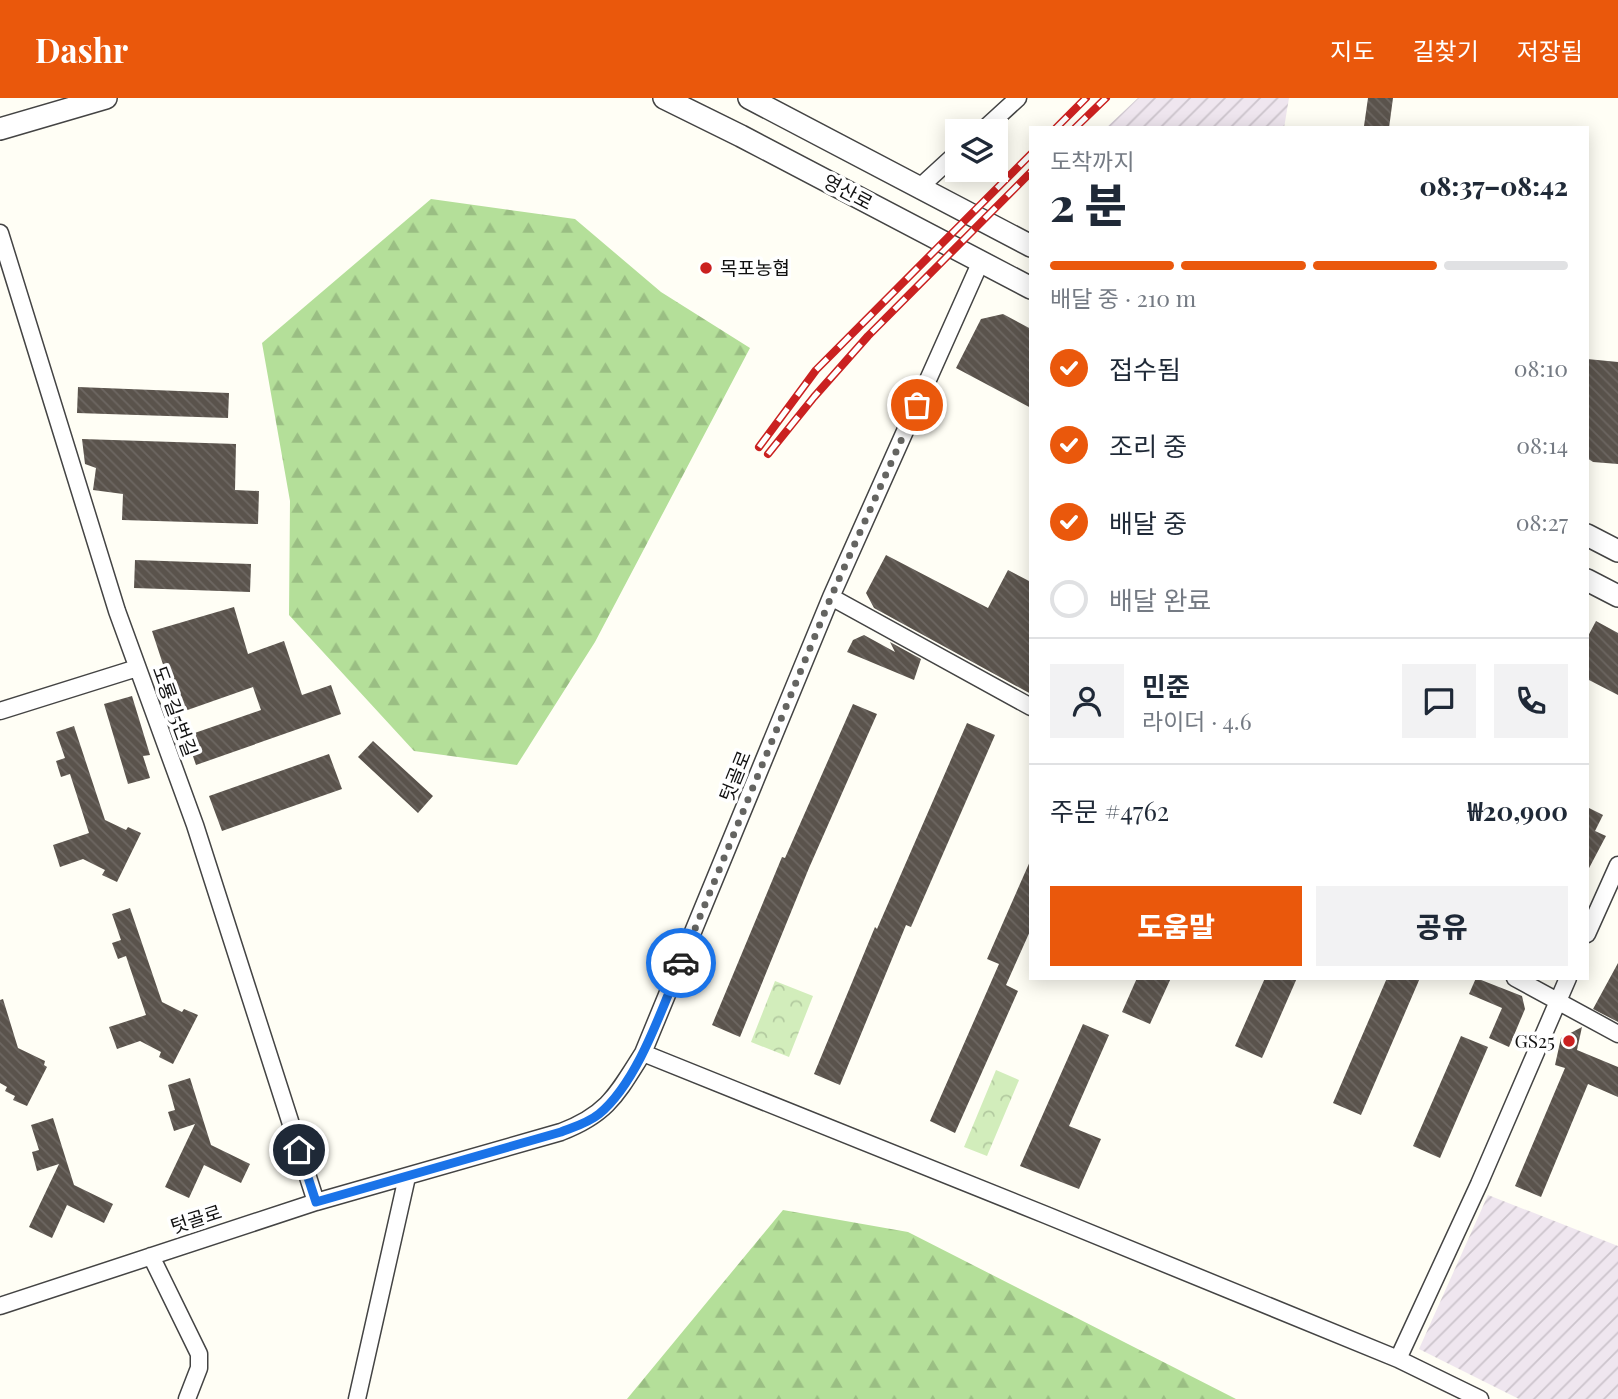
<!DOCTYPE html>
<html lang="ko">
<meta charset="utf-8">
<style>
body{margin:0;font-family:"Playfair Display","Noto Sans KR",serif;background:#f2f2f3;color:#1f2937;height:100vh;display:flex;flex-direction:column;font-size:26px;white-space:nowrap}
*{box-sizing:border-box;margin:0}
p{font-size:23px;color:#747a83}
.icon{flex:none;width:38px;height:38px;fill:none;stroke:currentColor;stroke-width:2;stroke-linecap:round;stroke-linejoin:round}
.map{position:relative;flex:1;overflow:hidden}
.sheet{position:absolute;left:1029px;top:28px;width:560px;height:854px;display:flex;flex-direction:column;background:#fff;border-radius:0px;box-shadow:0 4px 18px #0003}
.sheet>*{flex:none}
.buttons{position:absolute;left:945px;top:21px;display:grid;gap:14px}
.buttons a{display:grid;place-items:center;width:63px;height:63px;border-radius:0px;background:#fff;box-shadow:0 4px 18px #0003;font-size:35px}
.pin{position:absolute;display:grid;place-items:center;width:60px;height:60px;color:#fff;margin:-30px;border:4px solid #fff;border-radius:50%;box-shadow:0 2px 7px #0007}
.courier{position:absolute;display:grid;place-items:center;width:70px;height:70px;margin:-35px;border:5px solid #1a73e8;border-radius:50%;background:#fff;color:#222;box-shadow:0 2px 9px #0007}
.overview em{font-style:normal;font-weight:800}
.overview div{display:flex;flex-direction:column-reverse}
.overview{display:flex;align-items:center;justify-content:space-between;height:119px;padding:0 21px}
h1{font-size:46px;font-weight:800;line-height:52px}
.bar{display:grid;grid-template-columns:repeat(4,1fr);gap:10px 7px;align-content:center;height:84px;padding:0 21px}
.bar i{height:9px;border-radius:5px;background:#e0e1e3}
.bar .active{background:#ea580c}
.bar p{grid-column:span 4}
.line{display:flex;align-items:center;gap:18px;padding:0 21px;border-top:2px solid #e0e1e3}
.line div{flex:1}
.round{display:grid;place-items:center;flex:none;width:74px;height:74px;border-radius:0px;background:#f2f2f3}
ol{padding:0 21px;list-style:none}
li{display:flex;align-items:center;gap:21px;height:77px}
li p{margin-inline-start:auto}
li .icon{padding:7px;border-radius:50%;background:#ea580c;color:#fff;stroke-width:4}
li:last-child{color:#747a83}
li i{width:38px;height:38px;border:4px solid #e0e1e3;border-radius:50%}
.cta{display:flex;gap:14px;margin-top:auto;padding:14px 21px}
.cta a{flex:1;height:80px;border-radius:0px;background:#ea580c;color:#fff;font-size:28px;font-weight:800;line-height:80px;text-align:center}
.cta a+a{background:#f2f2f3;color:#1f2937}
header{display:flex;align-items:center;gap:42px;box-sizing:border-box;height:98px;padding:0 35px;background:#ea580c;color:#fff}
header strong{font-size:33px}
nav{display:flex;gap:38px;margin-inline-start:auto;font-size:24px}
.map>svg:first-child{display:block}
.industrial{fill:url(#industrial-furrows)}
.forest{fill:url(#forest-firs)}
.park{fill:url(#park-crowns)}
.building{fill:url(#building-back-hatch)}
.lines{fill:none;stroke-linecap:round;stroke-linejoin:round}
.minor-casing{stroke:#444;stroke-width:19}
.tertiary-casing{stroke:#444;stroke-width:24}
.minor{stroke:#fff;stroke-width:16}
.tertiary{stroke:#fff;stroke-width:21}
.rail-casing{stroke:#ca2120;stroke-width:8}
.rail{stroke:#fff;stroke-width:5;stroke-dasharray:16;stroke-linecap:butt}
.done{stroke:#646461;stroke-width:7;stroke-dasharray:0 12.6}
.route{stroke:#1a73e8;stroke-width:9}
.poi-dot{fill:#ca2120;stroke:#fff;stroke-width:2.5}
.labels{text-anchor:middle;stroke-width:7;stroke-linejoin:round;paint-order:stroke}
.street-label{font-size:19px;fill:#111;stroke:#fff}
.poi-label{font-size:19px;fill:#111;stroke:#fff;text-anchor:start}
</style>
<header>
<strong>Dashr</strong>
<nav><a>지도</a><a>길찾기</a><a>저장됨</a></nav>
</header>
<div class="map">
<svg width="1618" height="1301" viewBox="0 0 1618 1301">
<defs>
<pattern id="industrial-furrows" width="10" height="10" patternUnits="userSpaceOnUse" patternTransform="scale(1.75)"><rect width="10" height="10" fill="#efe6ef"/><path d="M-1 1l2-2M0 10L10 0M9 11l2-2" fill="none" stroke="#ccc4cc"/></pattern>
<pattern id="forest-firs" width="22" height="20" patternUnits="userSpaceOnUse" patternTransform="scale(1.75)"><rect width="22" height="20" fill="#b4df99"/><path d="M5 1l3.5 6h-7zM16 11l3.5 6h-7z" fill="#9abe83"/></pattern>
<pattern id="park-crowns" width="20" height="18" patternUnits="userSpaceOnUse" patternTransform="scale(1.75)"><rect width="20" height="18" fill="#d2edbb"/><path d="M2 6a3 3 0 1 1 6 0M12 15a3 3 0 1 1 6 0" fill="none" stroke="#b3caa0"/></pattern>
<pattern id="building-back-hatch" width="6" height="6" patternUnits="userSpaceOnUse" patternTransform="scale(1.75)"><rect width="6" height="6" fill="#5a534c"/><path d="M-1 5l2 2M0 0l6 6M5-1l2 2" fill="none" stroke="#6d6762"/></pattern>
</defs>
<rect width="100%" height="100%" fill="#fffef5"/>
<path class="industrial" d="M1138,0H1289L1284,30H1106Z
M1488,1097L1618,1148V1301H1519L1419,1251Z"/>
<path class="forest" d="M431,101L575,121L661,194L750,250L595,544L517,667L414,653L289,517L290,403L262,245Z
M783,1112L908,1134L1236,1301H627Z"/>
<path class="park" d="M775,883L813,898L789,959L751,944Z
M996,972L1019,982L987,1058L964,1049Z"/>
<path class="building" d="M1368,0H1393L1389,30L1364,28Z
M1003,216L1031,231V310L956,270L981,221Z
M1587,261L1618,264V366L1593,364L1587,360Z
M78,289L229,295L228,320L77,315Z
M82,341L236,346L235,392L259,393L258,426L122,422L123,396L93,392L96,370L85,366Z
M886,457L988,510L1008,472L1031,484V596L874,510L866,495Z
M135,462L251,466L250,494L134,490Z
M234,509L248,556L284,543L302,597L331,587L341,616L196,667L186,638L261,612L253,589L179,615L152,533Z
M1596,523L1618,535V597L1587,581V540Z
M864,537L895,554L890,544L921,561L914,582L847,554L853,542Z
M132,598L150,657L143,658L150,680L128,686L104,606Z
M853,606L877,616L809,770L740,939L712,927L782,759L785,760Z
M967,625L995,637L911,829L906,827L840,987L814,976L875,829L877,831Z
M74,628L105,722L126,732L128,729L141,735L117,784L102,777L105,772L83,761L60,769L53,747L89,735L70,676L61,679L56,663L65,660L56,634Z
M373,643L433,698L418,715L358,659Z
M329,656L342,691L222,733L209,698Z
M1587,709L1603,717L1595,733L1606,738L1587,774Z
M1031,761V831L1006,887L1018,893L955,1035L930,1023L999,866L987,861Z
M130,810L162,904L182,914L184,911L198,917L173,966L159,959L161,954L140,943L117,951L109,929L146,917L126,858L118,861L112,845L121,842L112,816Z
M1618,865V924L1593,911Z
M1137,880H1171L1150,926L1122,914Z
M1265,880H1297L1262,960L1235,948Z
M1387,880H1420L1361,1017L1333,1005Z
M1476,880L1522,898L1525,911L1509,949L1489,940L1502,910L1469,896Z
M3,901L18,950L45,963L44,967L47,969L27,1008L13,1002L15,998L5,993L7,989L0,985V902Z
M1083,926L1109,937L1069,1028L1101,1041L1079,1091L1020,1068Z
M1582,929L1577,952L1618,969V999L1588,986L1541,1099L1515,1088L1565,970L1555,967L1561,940Z
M1461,938L1488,949L1440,1060L1413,1048Z
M190,980L211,1047L250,1066L241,1085L204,1067L189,1100L165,1089L195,1026L174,1033L168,1014L175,1012L168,987Z
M53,1020L74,1087L113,1106L104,1125L67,1107L52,1140L29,1129L59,1066L37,1073L32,1054L39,1052L31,1027Z"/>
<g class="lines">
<g class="minor-casing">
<path id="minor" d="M982,33L1018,0
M921,88L957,55
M0,135L117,513L195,727L316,1104
M831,499L1031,609
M0,613L137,570
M1587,836L1618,767
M1515,880L1618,936
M643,955L1046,1117L1398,1261L1480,1301
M151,1158L199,1256V1270L187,1301
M0,1208L316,1104L561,1034C608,1016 617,996 643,955L831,499L981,163
M1398,1261L1479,1086L1568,880
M357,1301L407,1079"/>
</g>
<g class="tertiary-casing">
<path id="tertiary" d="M664,0L741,38L1031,190
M749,0L1031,148
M0,31L106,0
M1587,437L1618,453
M1587,482L1618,498"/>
</g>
<use href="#minor" class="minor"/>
<use href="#tertiary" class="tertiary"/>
<g class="rail-casing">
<path id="rail" d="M1056,30L1086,0
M1075,30L1106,0
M759,349L816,272L1031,56
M768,356L814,299L868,238L1031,74"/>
</g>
<use href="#rail" class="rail"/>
</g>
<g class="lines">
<path class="done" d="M681,865L831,499L917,307"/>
<path class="route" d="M299,1052L316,1104L561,1034C574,1029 588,1025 599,1016C638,984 662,910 681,865"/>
</g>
<g class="poi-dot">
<circle cx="706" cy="170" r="7"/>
<circle cx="1569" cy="943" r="7"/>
</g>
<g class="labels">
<g class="street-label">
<text transform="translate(848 94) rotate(28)" y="7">영산로</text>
<text transform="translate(175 613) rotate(70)" y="7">도룡길5번길</text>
<text transform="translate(735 678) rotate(-68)" y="7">텃골로</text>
<text transform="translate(196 1121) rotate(-18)" y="7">텃골로</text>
</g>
<g class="poi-label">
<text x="720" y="177">목포농협</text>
<text x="1555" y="950" text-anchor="end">GS25</text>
</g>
</g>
</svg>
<div class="buttons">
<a><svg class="icon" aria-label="layers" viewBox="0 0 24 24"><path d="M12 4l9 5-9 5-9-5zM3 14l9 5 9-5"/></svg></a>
</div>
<div class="pin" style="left:917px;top:307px;background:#ea580c"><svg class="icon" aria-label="bag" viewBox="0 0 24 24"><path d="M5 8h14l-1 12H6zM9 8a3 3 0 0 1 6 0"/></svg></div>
<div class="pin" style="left:299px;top:1052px;background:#1f2937"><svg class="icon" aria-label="home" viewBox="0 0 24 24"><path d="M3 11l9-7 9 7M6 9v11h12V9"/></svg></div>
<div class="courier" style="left:681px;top:865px"><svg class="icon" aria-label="car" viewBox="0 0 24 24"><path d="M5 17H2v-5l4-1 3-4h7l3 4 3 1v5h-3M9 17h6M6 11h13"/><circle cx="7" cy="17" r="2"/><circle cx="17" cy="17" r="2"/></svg></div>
<section class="sheet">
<div class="overview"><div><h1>2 분</h1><p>도착까지</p></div><em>08:37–08:42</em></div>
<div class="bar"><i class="active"></i><i class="active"></i><i class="active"></i><i></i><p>배달 중 · 210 m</p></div>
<ol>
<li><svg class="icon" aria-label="check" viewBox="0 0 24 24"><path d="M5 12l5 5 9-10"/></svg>접수됨<p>08:10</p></li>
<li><svg class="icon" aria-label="check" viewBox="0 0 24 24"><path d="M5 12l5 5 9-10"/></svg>조리 중<p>08:14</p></li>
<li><svg class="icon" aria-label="check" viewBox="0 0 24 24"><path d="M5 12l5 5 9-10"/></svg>배달 중<p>08:27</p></li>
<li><i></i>배달 완료</li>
</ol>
<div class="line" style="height:126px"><a class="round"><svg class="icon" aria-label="person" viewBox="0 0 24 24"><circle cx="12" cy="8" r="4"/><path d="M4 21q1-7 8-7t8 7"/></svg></a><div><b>민준</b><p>라이더 · 4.6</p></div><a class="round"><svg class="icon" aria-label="chat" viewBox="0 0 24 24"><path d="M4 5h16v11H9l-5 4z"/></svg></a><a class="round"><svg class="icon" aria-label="phone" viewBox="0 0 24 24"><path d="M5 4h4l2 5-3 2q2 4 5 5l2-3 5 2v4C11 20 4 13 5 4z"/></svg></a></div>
<div class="line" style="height:91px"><div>주문 #4762</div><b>₩20,900</b></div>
<div class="cta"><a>도움말</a><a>공유</a></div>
</section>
</div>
